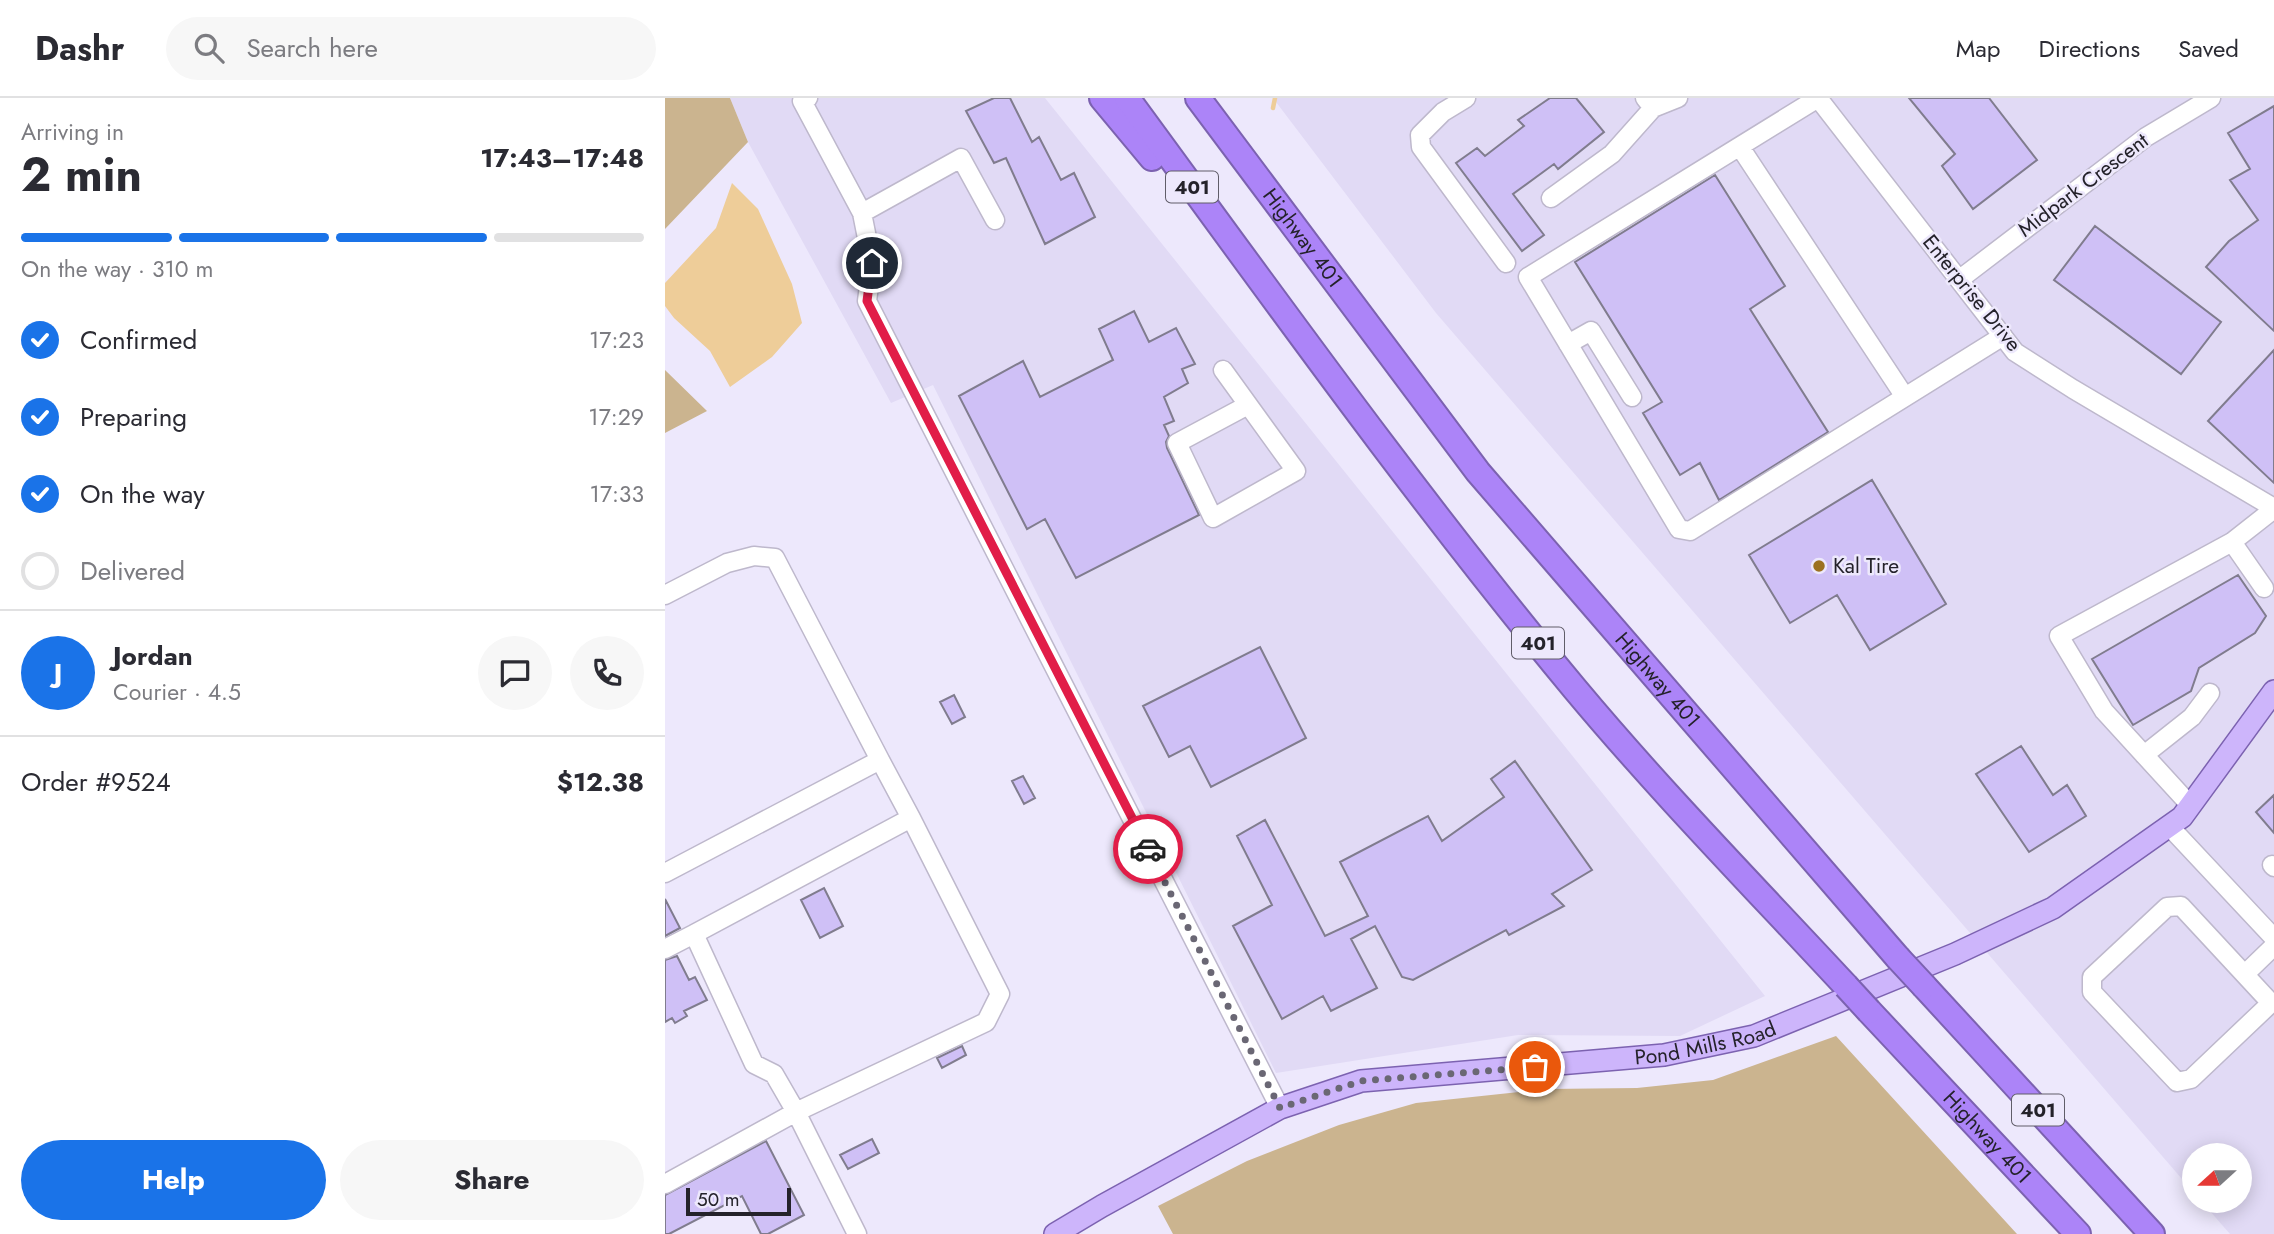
<!DOCTYPE html>
<meta charset="utf-8">
<style>
body{margin:0;font-family:Jost,sans-serif;background:#f7f7f7;color:#2b2b33;height:100vh;display:flex;flex-direction:column;font-size:26px;white-space:nowrap}
*{box-sizing:border-box;margin:0}
p{font-size:23px;color:#7c7c81}
.icon{flex:none;width:38px;height:38px;fill:none;stroke:currentColor;stroke-width:2;stroke-linecap:round;stroke-linejoin:round}
.map{position:relative;flex:1;overflow:hidden}
.side{display:flex;flex-direction:column;background:#fff;width:665px}
.side>*{flex:none}
.needle{width:46px;rotate:249deg}
.tools{position:absolute;left:1517px;top:1045px;display:grid;gap:14px}
.tools a{display:grid;place-items:center;width:70px;height:70px;border-radius:50%;background:#fff;box-shadow:0 4px 18px #0003;font-size:35px}
.scale{position:absolute;left:21px;bottom:18px;width:105px;box-sizing:border-box;padding-left:7px;border:4px solid #24222a;border-top:0;font-size:19px;line-height:24px;white-space:nowrap;color:#24222a;-webkit-text-stroke:5px #ede8fc;paint-order:stroke}
.pin{position:absolute;display:grid;place-items:center;width:60px;height:60px;color:#fff;margin:-30px;border:4px solid #fff;border-radius:50%;box-shadow:0 2px 7px #0007}
.courier{position:absolute;display:grid;place-items:center;width:70px;height:70px;margin:-35px;border:5px solid #e11d48;border-radius:50%;background:#fff;color:#222;box-shadow:0 2px 9px #0007}
.head em{font-style:normal;font-weight:700}
.head div{display:flex;flex-direction:column-reverse}
.head{display:flex;align-items:center;justify-content:space-between;height:119px;padding:0 21px}
h1{font-size:46px;font-weight:700;line-height:52px}
.bar{display:grid;grid-template-columns:repeat(4,1fr);gap:10px 7px;align-content:center;height:84px;padding:0 21px}
.bar i{height:9px;border-radius:5px;background:#e1e1e2}
.bar .current{background:#1a73e8}
.bar p{grid-column:span 4}
.line{display:flex;align-items:center;gap:18px;padding:0 21px;border-top:2px solid #e1e1e2}
.line div{flex:1}
.round{display:grid;place-items:center;flex:none;width:74px;height:74px;border-radius:37px;background:#f7f7f7}
ol{padding:0 21px;list-style:none}
li{display:flex;align-items:center;gap:21px;height:77px}
li p{margin-inline-start:auto}
li .icon{padding:7px;border-radius:50%;background:#1a73e8;color:#fff;stroke-width:4}
li:last-child{color:#7c7c81}
li i{width:38px;height:38px;border:4px solid #e1e1e2;border-radius:50%}
.button{display:flex;gap:14px;margin-top:auto;padding:14px 21px}
.button a{flex:1;height:80px;border-radius:42px;background:#1a73e8;color:#fff;font-size:28px;font-weight:700;line-height:80px;text-align:center}
.button a+a{background:#f7f7f7;color:#2b2b33}
header{display:flex;align-items:center;gap:42px;box-sizing:border-box;height:98px;padding:0 35px;background:#fff;border-bottom:2px solid #e1e1e2}
header strong{font-size:33px}
nav{display:flex;gap:38px;margin-inline-start:auto;font-size:24px}
.search{width:490px;height:63px;background:#f7f7f7;display:flex;align-items:center;gap:18px;box-sizing:border-box;padding:0 24px;border-radius:38px;color:#7c7c81;font-size:26px}
main{display:flex;flex:1;min-height:0}
.map>svg:first-child{display:block}
.built{fill:#e1daf5}
.green{fill:#cbb48f}
.water{fill:#eecd99}
.lines{fill:none;stroke-linecap:round;stroke-linejoin:round}
.stream{stroke:#eecd99;stroke-width:4.5}
.building{fill:#cfc0f6;stroke:#807c8e;stroke-width:2}
.minor-casing{stroke:#beb8cc;stroke-width:21}
.major-casing{stroke:#7c62b0;stroke-width:24}
.highway-casing{stroke:#7c62b0;stroke-width:28}
.minor{stroke:#fff;stroke-width:18}
.major{stroke:#cdb5fb;stroke-width:21}
.highway{stroke:#ac84f8;stroke-width:24}
.highway-bridge-casing{stroke:#7c62b0;stroke-width:28;stroke-linecap:butt}
.highway-bridge{stroke:#ac84f8;stroke-width:24}
.done{stroke:#6a6774;stroke-width:7;stroke-dasharray:0 12.6}
.route{stroke:#e11d48;stroke-width:9}
.poi-dot{fill:#9c7120;stroke:#ede8fc;stroke-width:2.5}
.labels{text-anchor:middle;stroke-width:5;stroke-linejoin:round;paint-order:stroke}
.shield{fill:#ede8fc;stroke:#605d69;stroke-width:2}
.shield-label{font-size:19px;font-weight:bold;fill:#24222a}
.street-label{font-size:21px;fill:#24222a;stroke:#ede8fc}
.poi-label{font-size:21px;fill:#24222a;stroke:#ede8fc;text-anchor:start}
</style>
<header>
<strong>Dashr</strong>
<div class="search"><svg class="icon" aria-label="search" viewBox="0 0 24 24"><circle cx="10" cy="10" r="6"/><path d="M15 15l6 6"/></svg>Search here</div>
<nav><a>Map</a><a>Directions</a><a>Saved</a></nav>
</header>
<main>
<section class="side">
<div class="head"><div><h1>2 min</h1><p>Arriving in</p></div><em>17:43–17:48</em></div>
<div class="bar"><i class="current"></i><i class="current"></i><i class="current"></i><i></i><p>On the way · 310 m</p></div>
<ol>
<li><svg class="icon" aria-label="check" viewBox="0 0 24 24"><path d="M5 12l5 5 9-10"/></svg>Confirmed<p>17:23</p></li>
<li><svg class="icon" aria-label="check" viewBox="0 0 24 24"><path d="M5 12l5 5 9-10"/></svg>Preparing<p>17:29</p></li>
<li><svg class="icon" aria-label="check" viewBox="0 0 24 24"><path d="M5 12l5 5 9-10"/></svg>On the way<p>17:33</p></li>
<li><i></i>Delivered</li>
</ol>
<div class="line" style="height:126px"><b class="round" style="background:#1a73e8;color:#fff">J</b><div><b>Jordan</b><p>Courier · 4.5</p></div><a class="round"><svg class="icon" aria-label="chat" viewBox="0 0 24 24"><path d="M4 5h16v11H9l-5 4z"/></svg></a><a class="round"><svg class="icon" aria-label="phone" viewBox="0 0 24 24"><path d="M5 4h4l2 5-3 2q2 4 5 5l2-3 5 2v4C11 20 4 13 5 4z"/></svg></a></div>
<div class="line" style="height:91px"><div>Order #9524</div><b>$12.38</b></div>
<div class="button"><a>Help</a><a>Share</a></div>
</section>
<div class="map">
<svg width="1609" height="1136" viewBox="0 0 1609 1136">
<rect width="100%" height="100%" fill="#ede8fc"/>
<path class="built" d="M65,0H380L1100,898L1015,938L853,937L611,975L268,287L226,305L83,44Z
M608,0H1609V1136H1565L1536,1103L1575,1102V1057H1530L1529,1095L771,215Z"/>
<path class="green" d="M0,0H65L83,44L0,131Z
M0,272L42,313L0,335Z
M1171,938L1352,1136H508L493,1108L582,1063L674,1027L751,1005L882,991L972,990L1048,982Z"/>
<path class="water" d="M67,85L93,111L127,186L137,225L107,259L65,289L45,253L9,220L0,208V185L51,130Z"/>
<g class="lines">
<path class="stream" d="M608,10L610,0"/>
</g>
<path class="building" d="M329,0H345L367,44L374,39L396,82L409,75L430,119L380,146L341,60L329,65L301,13Z
M885,0H911L939,34L893,71L889,66L848,96L879,137L857,153L791,65L812,50L820,58L859,28L853,22Z
M1244,0H1324L1372,62L1308,111L1277,68L1290,56Z
M1609,8V233L1541,169L1564,143L1593,122L1565,82L1585,71L1563,35Z
M1050,77L1120,188L1085,211L1163,334L1054,402L1035,365L1015,377L978,315L997,304L910,164Z
M1430,128L1556,224L1516,276L1389,182Z
M469,213L484,244L511,230L530,266L517,271L523,285L499,299L509,323L499,327L504,338L501,344L502,350L534,417L411,480L380,421L362,431L294,298L358,263L375,299L448,262L434,231Z
M1609,252V385L1543,323Z
M1207,382L1281,506L1205,552L1172,497L1125,525L1084,457Z
M1573,477L1601,518L1590,535L1534,570L1526,593L1468,627L1427,561Z
M595,549L641,640L546,689L525,648L504,659L478,608Z
M289,597L300,619L287,626L275,604Z
M1356,648L1388,697L1402,687L1421,718L1364,754L1311,676Z
M850,663L927,772L887,796L899,808L844,837L841,832L748,882L737,879L710,828L686,841L712,890L666,913L658,898L617,921L568,828L607,807L572,738L600,722L660,838L703,818L675,764L763,718L777,743L839,699L826,681Z
M358,678L370,700L359,706L347,683Z
M1609,697V735L1591,714Z
M159,790L178,828L155,840L136,802Z
M0,801L15,830L0,838Z
M12,858L24,882L30,879L42,902L19,913L22,918L10,925L7,920L0,924V862Z
M297,948L301,957L277,970L272,960Z
M207,1041L214,1055L183,1071L175,1057Z
M101,1043L139,1117L103,1136H96L77,1098L4,1136H0V1097Z"/>
<g class="lines">
<g class="minor-casing">
<path id="minor" d="M143,0L137,3L197,115L207,165L202,203L615,1010
M801,0L778,14L755,37L756,49L841,165
M1153,0L863,179L1014,431L1025,433L1338,238
M1153,0L1350,254L1408,291L1609,410
M988,10L1013,0
M1075,49L1240,299
M886,100L947,56L988,10L980,0
M197,115L296,60L330,122
M1295,181L1481,39L1546,0
M903,246L926,233L967,299
M558,272L631,373L548,420L512,345L583,307
M1567,444L1599,490
M0,497L62,465L89,458L110,460L215,662
M1479,657L1527,619L1545,595
M1525,707L1439,613L1394,538L1567,444L1609,411
M246,720L335,896L321,924L131,1014L109,976L89,966L29,836Z
M1504,728L1609,840
M1607,767L1609,769
M0,775L215,662L246,720
M1516,808L1606,905L1526,981L1512,984L1427,894V879L1502,809Z
M0,851L29,836
M1580,876L1609,848
M0,1086L131,1014L192,1136"/>
</g>
<g class="major-casing">
<g id="major">
<path id="s1" d="M390,1136L437,1108L615,1010L696,983L999,957L1089,938L1290,856L1388,810L1517,719L1609,593"/>
</g>
</g>
<g class="highway-casing">
<g id="highway">
<path d="M437,0L487,60"/>
<path d="M462,0C608,199 752,401 910,591C996,694 1090,790 1181,888"/>
<path id="s2" d="M533,0L813,374L1233,860"/>
<path d="M1259,888L1487,1136"/>
<path id="s3" d="M1204,913L1413,1136"/>
</g>
</g>
<use href="#minor" class="minor"/>
<use href="#major" class="major"/>
<use href="#highway" class="highway"/>
<g class="highway-bridge-casing">
<path id="highway-bridge" d="M1233,860L1259,888
M1181,888L1204,913"/>
</g>
<use href="#highway-bridge" class="highway-bridge"/>
</g>
<g class="lines">
<path class="done" d="M483,751L615,1010L696,983L870,969"/>
<path class="route" d="M207,165L202,203L483,751"/>
</g>
<circle class="poi-dot" cx="1154" cy="468" r="7"/>
<g class="labels">
<g class="shield">
<rect x="501" y="73.5" width="52" height="31" rx="5"/>
<rect x="847" y="529.5" width="52" height="31" rx="5"/>
<rect x="1347" y="996.5" width="52" height="31" rx="5"/>
</g>
<g class="shield-label">
<text x="527" y="96">401</text>
<text x="873" y="552">401</text>
<text x="1373" y="1019">401</text>
</g>
<g class="street-label">
<text transform="translate(1418 87) rotate(-37)" y="7">Midpark Crescent</text>
<text dy="7" stroke="none"><textPath href="#s2" startOffset="175">Highway 401</textPath></text>
<text transform="translate(1307 195) rotate(51)" y="7">Enterprise Drive</text>
<text dy="7" stroke="none"><textPath href="#s2" startOffset="742">Highway 401</textPath></text>
<text dy="7" stroke="none"><textPath href="#s1" startOffset="690">Pond Mills Road</textPath></text>
<text dy="7" stroke="none"><textPath href="#s3" startOffset="173">Highway 401</textPath></text>
</g>
<g class="poi-label">
<text x="1168" y="475">Kal Tire</text>
</g>
</g>
</svg>
<div class="tools">
<a><svg class="needle" viewBox="-14 -14 28 28"><path d="M0-13l5 13h-10z" fill="#e53935"/><path d="M0 13l5-13h-10z" fill="#7c7c81"/></svg></a>
</div>
<div class="scale">50 m</div>
<div class="pin" style="left:870px;top:969px;background:#ea580c"><svg class="icon" aria-label="bag" viewBox="0 0 24 24"><path d="M5 8h14l-1 12H6zM9 8a3 3 0 0 1 6 0"/></svg></div>
<div class="pin" style="left:207px;top:165px;background:#1f2937"><svg class="icon" aria-label="home" viewBox="0 0 24 24"><path d="M3 11l9-7 9 7M6 9v11h12V9"/></svg></div>
<div class="courier" style="left:483px;top:751px"><svg class="icon" aria-label="car" viewBox="0 0 24 24"><path d="M5 17H2v-5l4-1 3-4h7l3 4 3 1v5h-3M9 17h6M6 11h13"/><circle cx="7" cy="17" r="2"/><circle cx="17" cy="17" r="2"/></svg></div>
</div>
</main>
